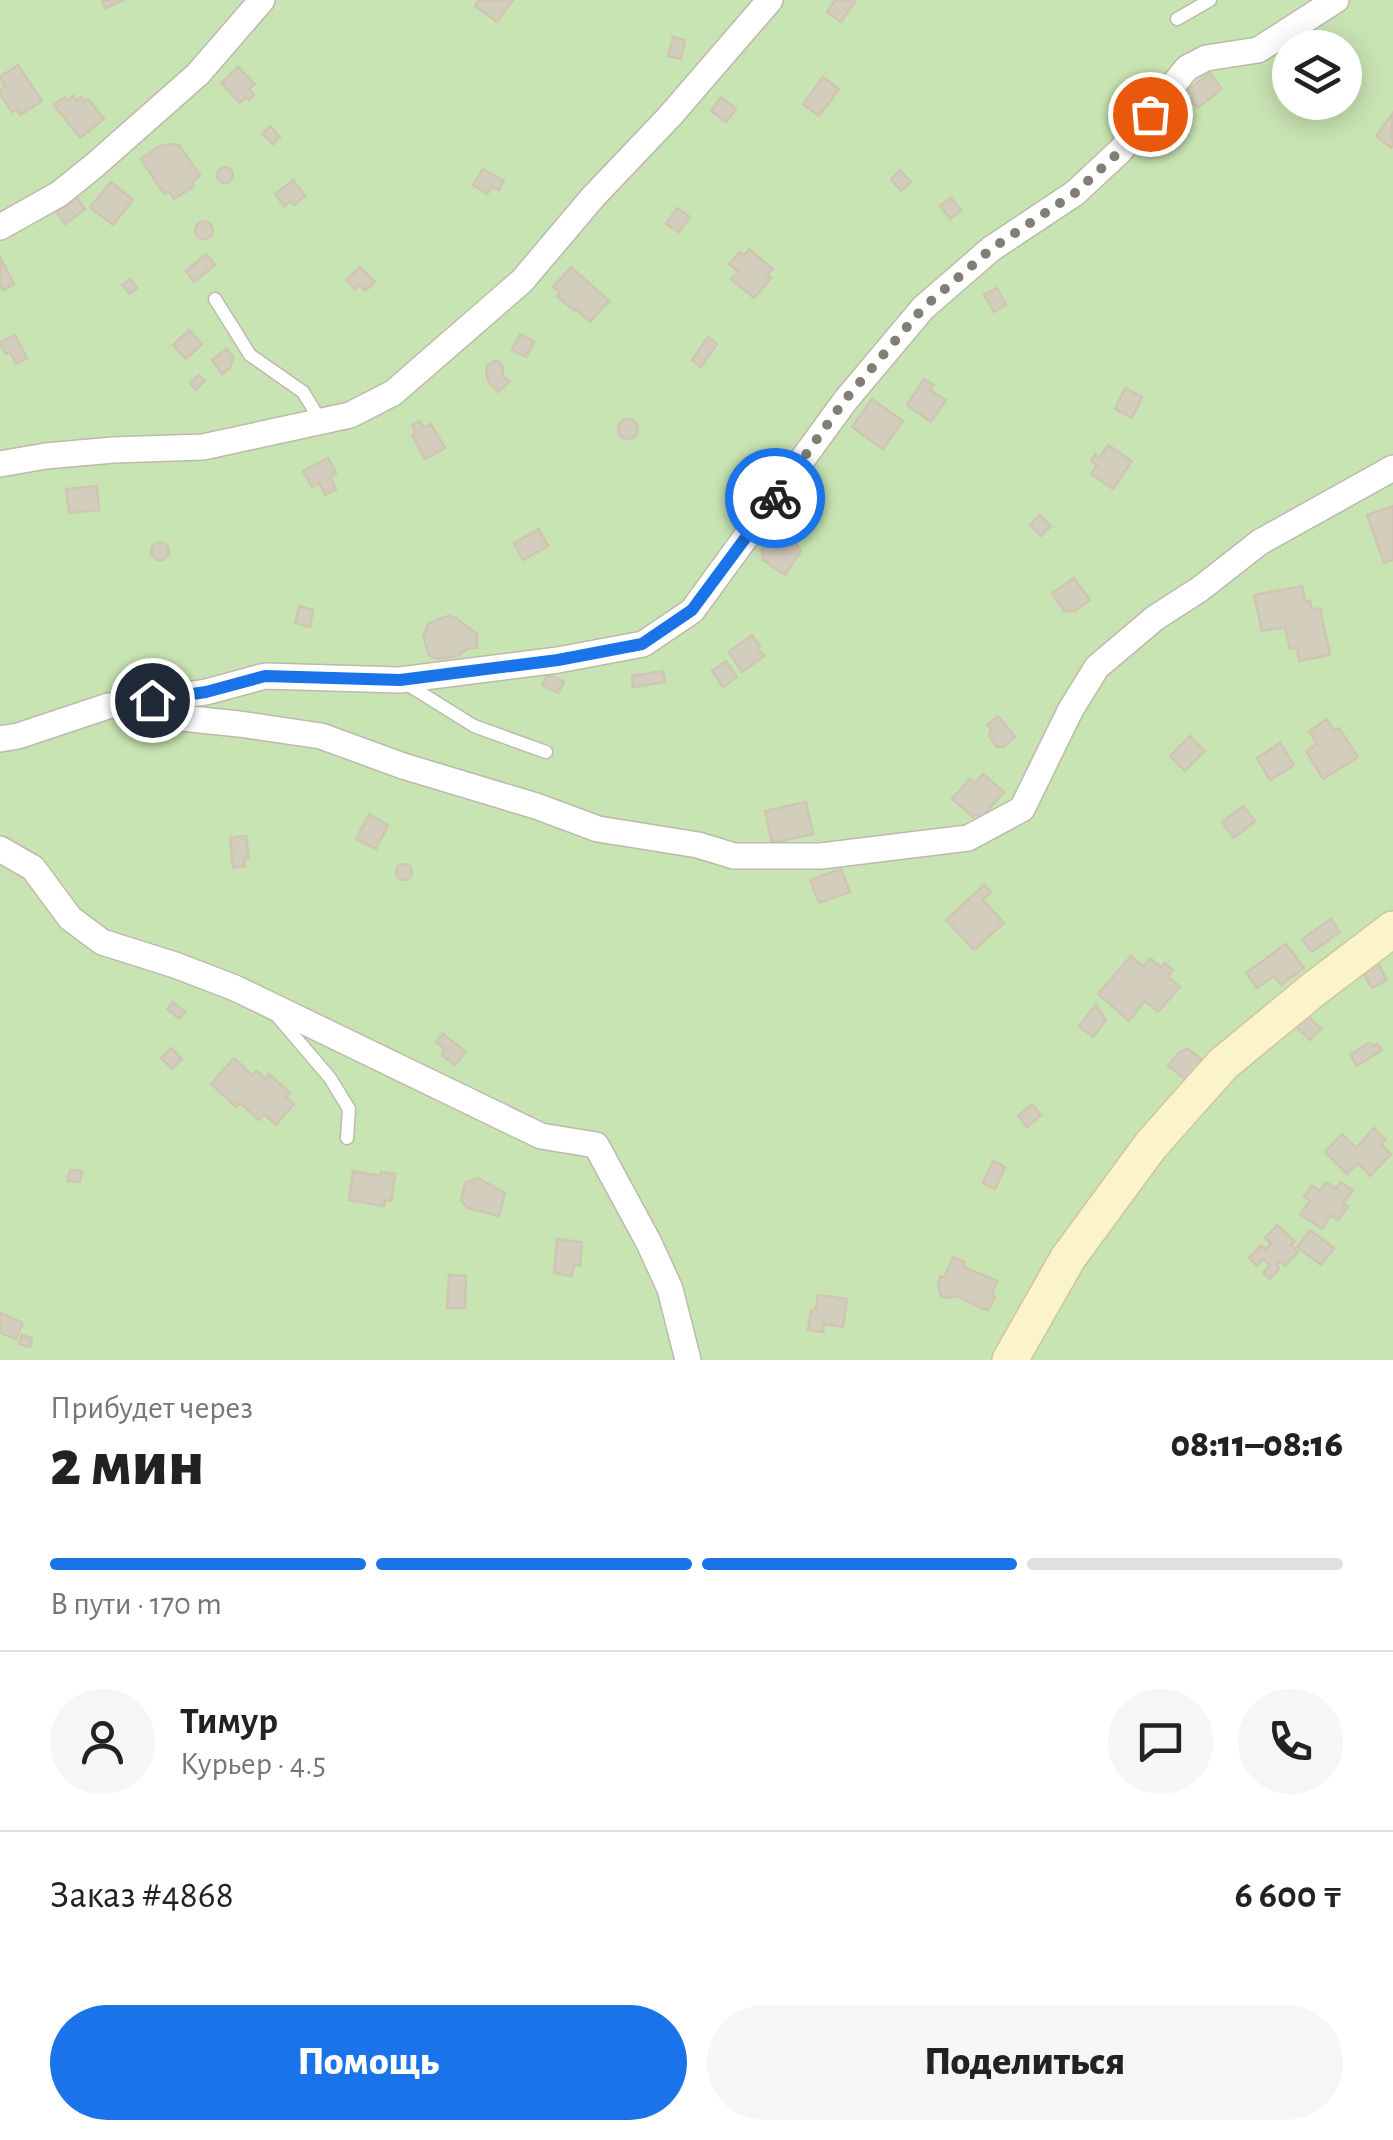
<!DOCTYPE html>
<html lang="ru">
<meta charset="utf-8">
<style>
body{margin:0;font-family:"Alegreya Sans",sans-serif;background:#f6f6f6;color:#222;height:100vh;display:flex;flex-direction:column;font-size:38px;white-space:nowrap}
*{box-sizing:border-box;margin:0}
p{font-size:32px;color:#767676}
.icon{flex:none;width:55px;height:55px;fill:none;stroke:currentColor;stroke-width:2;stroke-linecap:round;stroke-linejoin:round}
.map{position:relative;height:1360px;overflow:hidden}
.sheet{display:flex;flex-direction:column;background:#fff;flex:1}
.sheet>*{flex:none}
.buttons{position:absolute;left:1272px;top:30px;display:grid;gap:20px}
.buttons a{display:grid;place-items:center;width:90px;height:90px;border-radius:50%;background:#fff;box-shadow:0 5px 25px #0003;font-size:50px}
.pin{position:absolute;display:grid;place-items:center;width:85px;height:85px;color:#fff;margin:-42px;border:5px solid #fff;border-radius:50%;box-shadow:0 2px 10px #0007}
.courier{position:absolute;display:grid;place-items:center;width:100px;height:100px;margin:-50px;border:8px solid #1a73e8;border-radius:50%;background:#fff;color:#222;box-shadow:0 2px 12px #0007}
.summary em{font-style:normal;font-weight:800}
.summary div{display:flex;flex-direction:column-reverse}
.summary{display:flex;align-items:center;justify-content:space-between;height:170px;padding:0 50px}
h1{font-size:65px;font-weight:800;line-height:75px}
.bar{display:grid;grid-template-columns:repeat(4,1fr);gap:15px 10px;align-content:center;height:120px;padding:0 50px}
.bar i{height:12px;border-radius:8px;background:#e0e0e0}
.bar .selected{background:#1a73e8}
.bar p{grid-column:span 4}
.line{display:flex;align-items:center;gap:25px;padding:0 50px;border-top:2px solid #e0e0e0}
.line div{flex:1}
.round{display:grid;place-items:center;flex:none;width:105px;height:105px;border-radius:52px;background:#f6f6f6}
.cta{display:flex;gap:20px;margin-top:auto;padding:20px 50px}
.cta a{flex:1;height:115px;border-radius:60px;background:#1a73e8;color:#fff;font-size:40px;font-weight:800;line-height:115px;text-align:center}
.cta a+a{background:#f6f6f6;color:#222}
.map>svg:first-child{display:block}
.green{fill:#c9e4b3;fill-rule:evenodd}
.building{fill:#d3cdbe;stroke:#cec6b2;stroke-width:2.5}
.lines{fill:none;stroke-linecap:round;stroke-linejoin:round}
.lane-casing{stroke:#bdb9ab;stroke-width:15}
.street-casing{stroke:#bdb9ab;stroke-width:28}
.secondary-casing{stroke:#cfc69a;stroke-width:38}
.lane{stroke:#fff;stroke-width:12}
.street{stroke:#fff;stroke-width:25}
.secondary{stroke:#fbf4ca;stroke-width:35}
.done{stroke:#827e75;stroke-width:10;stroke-dasharray:0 18}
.route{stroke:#1a73e8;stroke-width:12}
</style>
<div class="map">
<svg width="1393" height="1360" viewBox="0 0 1393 1360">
<rect width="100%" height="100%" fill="#f3f0e8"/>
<path class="green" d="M0,0H1393V1360H0ZM1290,48H1345V102H1290Z"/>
<path class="building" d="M102,0H124L105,8Z
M479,0H513L497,22L475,6Z
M835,0H856L841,22L827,12Z
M1308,33L1317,45L1320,42L1324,48H1296L1293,42Z
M673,37L685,40L681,59L668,56Z
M18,65L42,101L20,115L16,109L12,112L0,94V90L5,87L0,77Z
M238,67L255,84L249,89L254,95L249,100L246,97L240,103L221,83Z
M1210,73L1222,89L1197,108L1190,99L1193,96L1188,90Z
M823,77L839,89L819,116L803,104Z
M73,96L76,101L81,97L85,101L88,99L104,119L80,138L54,105L65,97L67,101Z
M721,97L736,109L726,122L711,111Z
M1392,114L1393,145L1391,148L1376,136Z
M1167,115L1178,124L1162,142L1152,133Z
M270,126L280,137L273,144L262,134Z
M171,144L179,145L200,175L192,183L194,186L174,199L169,191L164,194L141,159L160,146Z
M217 175a8 8 0 1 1 16 0a8 8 0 1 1-16 0Z
M483,169L504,181L499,190L492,186L487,194L473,185Z
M900,170L911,182L901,191L891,179Z
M293,180L305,196L294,205L291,201L284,206L275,194Z
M111,182L133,200L113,225L90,207Z
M76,197L85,209L65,224L56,212Z
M951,198L961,210L950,219L940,206Z
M677,208L690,217L679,232L666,224Z
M195 230a9 9 0 1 1 18 0a9 9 0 1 1-18 0Z
M749,249L773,269L767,275L771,278L754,298L731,279L738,271L729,264L740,252L744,255Z
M206,254L215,265L194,282L186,271Z
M1,259L14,284L3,290L0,285Z
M360,267L375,282L365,291L359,285L355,289L346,280Z
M571,267L609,301L590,322L576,309L574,311L557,296L560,292L553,287Z
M130,279L137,288L130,294L122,285Z
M997,288L1006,305L994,312L984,295Z
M189,330L202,344L186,359L173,345Z
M520,334L534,342L526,357L512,350Z
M15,335L27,358L16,364L10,352L6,354L0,343Z
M708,337L717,344L701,367L692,360Z
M227,349L233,357L230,368L222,374L212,360Z
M494,361L499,362L503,367V377L510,381L498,392L490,384L486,374L487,366Z
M199,375L205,381L196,390L190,383Z
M924,379L934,385L930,390L946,400L931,422L907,405Z
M1125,388L1142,397L1132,418L1115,409Z
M872,399L903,421L883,449L852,427Z
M618 429a10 10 0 1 1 20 0a10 10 0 1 1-20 0Z
M420,421L424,428L431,424L445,448L425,459L412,435L416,433L412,425Z
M1108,445L1132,461L1113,489L1091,474L1097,465L1091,461L1095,454L1100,457Z
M328,458L336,473L330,477L336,489L325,495L319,483L312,487L303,471Z
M97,486L99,510L69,513L66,489Z
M1393,506V560L1384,563L1367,515Z
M1039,515L1051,526L1041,536L1030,525Z
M539,529L548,546L523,560L514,543Z
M779,533L791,538L801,551L785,575L763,560L762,550Z
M151 551a9 9 0 1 1 18 0a9 9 0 1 1-18 0Z
M1074,578L1090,600L1074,611H1064L1052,593Z
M1302,586L1305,602L1310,601L1312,610L1320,608L1330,655L1299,661L1297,648L1290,649L1285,627L1262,631L1254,595Z
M299,606L313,610L310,627L295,623Z
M448,616L456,618L477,634V648H469L457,656L437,659L429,655L423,636L429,623Z
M752,635L760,646L758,648L764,656L742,672L729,652Z
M726,661L737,677L723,687L712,671Z
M663,671L665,682L633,687L632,676Z
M548,674L564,682L558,693L542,685Z
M998,716L1015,737L1003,747H997L990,738L989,734L992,731L987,725Z
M1327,719L1334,731L1339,728L1358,757L1323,779L1306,751L1317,744L1309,731Z
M1190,736L1205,751L1185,771L1170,756Z
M1280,743L1294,765L1270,780L1257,758Z
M983,774L1004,792L981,818L975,814L973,817L952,799L970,779L975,783Z
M806,802L813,834L772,843L765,811Z
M1243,806L1255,821L1234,838L1222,822Z
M369,814L388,825L376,849L356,839Z
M246,836L249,858H244L245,866L233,868L230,838Z
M396 872a8 8 0 1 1 16 0a8 8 0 1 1-16 0Z
M841,869L850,892L819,903L810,880Z
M984,885L991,892L983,900L1004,923L974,950L946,920Z
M1331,919L1340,932L1312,952L1302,939Z
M1286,944L1304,968L1281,985L1274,976L1257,988L1246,973Z
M1131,956L1143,967L1150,958L1161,967L1165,963L1173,970L1167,976L1180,987L1158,1012L1145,1001L1129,1021L1098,994Z
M1376,960L1387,980L1372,988L1361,969Z
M173,1002L185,1012L179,1019L167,1009Z
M1096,1005L1106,1020L1093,1037L1079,1026Z
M1305,1013L1321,1029L1310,1040L1294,1025Z
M443,1034L466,1052L455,1065L442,1055L444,1048L436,1042Z
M1369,1043L1373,1046L1377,1043L1382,1050L1357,1066L1350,1055Z
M171,1048L182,1059L172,1069L161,1058Z
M1188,1049L1205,1062L1189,1082L1168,1066L1179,1052Z
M234,1058L253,1076L257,1071L265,1079L269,1074L290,1093L286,1097L294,1104L276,1125L264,1114L259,1120L240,1103L236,1107L211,1084Z
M1032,1104L1041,1115L1027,1127L1018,1116Z
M1374,1128L1385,1139L1381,1144L1391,1154L1370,1176L1358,1163L1347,1174L1325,1152L1342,1134L1356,1148Z
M993,1161L1005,1167L995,1189L983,1183Z
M70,1170L82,1171L80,1182L68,1181Z
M353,1171L380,1176L381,1172L395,1174L391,1201L385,1200L384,1206L349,1200Z
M478,1178L505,1193L499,1216L468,1208L461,1201L465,1183Z
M1326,1182L1336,1189L1341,1182L1353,1190L1343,1203L1348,1207L1338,1220L1331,1215L1322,1229L1300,1214L1310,1201L1304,1196L1312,1185L1319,1191Z
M1277,1225L1295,1241L1291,1245L1298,1252L1285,1266L1280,1261L1277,1265L1279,1269L1270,1279L1263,1273L1270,1265L1263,1259L1257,1266L1249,1258L1261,1245L1266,1249L1271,1244L1265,1238Z
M1310,1230L1334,1248L1321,1265L1297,1247Z
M557,1239L582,1242L580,1266L574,1265L572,1276L554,1273Z
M953,1257L965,1262L964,1267L997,1281L992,1294L995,1297L988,1310L983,1309L957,1296L947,1298L941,1296L938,1283L940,1276L944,1278Z
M449,1275L466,1276L465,1308H447Z
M818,1295L847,1299L843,1327L824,1324L823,1332L808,1330L811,1311L816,1309Z
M0,1313L23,1323L16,1339L0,1333Z
M22,1335L32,1338L30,1347L19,1344Z"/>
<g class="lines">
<g class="lane-casing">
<path id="lane" d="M1177,19L1210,0
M215,299L250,355L303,392L322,423
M405,683L474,726L546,752
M278,1017L330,1078L349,1109L347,1138"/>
</g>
<g class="street-casing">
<path id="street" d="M0,227L59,194L95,165L198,74L262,0
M0,464L46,456L113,450L203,447L350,415L393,393L522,281L593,197L670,116L770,0
M134,706L171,717L239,724L321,736L403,766L536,806L598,829L698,845L734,856H821L968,838L1022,809L1071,709L1097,667L1155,618L1200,589L1260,542L1393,468
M0,739L18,736L108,706L206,692L265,676L400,680L558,660L643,644L692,611L845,401L923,308L991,249L1075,193L1120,151L1187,68L1206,58L1258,50L1336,0
M0,849L33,868L70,918L102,942L175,965L235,988L541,1136L596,1145L649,1243L670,1289L688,1360"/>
</g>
<g class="secondary-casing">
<path id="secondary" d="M1010,1360L1068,1258L1151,1145L1223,1064L1314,989L1393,929"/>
</g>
<use href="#lane" class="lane"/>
<use href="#street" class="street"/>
<use href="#secondary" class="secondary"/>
</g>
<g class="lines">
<path class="done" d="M775,498L844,401L923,308L991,249L1075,193L1120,151L1150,114"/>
<path class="route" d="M152,700L206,692L265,676L400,680L558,660L642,644L692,610L775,498"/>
</g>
</svg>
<div class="buttons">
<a><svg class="icon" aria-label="layers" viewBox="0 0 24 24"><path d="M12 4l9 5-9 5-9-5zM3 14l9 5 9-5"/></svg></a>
</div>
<div class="pin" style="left:1150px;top:114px;background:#ea580c"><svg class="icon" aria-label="bag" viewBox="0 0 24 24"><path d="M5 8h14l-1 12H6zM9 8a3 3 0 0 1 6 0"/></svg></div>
<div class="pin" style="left:152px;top:700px;background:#1f2937"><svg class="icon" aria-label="home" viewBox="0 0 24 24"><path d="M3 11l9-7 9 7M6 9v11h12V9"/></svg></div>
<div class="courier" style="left:775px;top:498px"><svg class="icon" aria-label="bike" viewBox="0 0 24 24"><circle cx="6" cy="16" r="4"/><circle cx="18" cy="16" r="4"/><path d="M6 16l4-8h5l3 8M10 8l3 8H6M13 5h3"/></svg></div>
</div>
<section class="sheet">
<div class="summary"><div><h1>2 мин</h1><p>Прибудет через</p></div><em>08:11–08:16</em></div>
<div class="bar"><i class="selected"></i><i class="selected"></i><i class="selected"></i><i></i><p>В пути · 170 m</p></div>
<div class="line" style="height:180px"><a class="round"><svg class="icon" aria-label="person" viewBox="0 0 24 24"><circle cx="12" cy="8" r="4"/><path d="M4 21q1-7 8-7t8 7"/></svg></a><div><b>Тимур</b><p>Курьер · 4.5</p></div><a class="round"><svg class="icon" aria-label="chat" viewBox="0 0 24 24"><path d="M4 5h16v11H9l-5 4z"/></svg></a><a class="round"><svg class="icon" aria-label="phone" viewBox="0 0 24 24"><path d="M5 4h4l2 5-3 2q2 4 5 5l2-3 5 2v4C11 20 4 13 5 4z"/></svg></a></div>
<div class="line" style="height:130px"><div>Заказ #4868</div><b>6 600 ₸</b></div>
<div class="cta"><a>Помощь</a><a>Поделиться</a></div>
</section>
